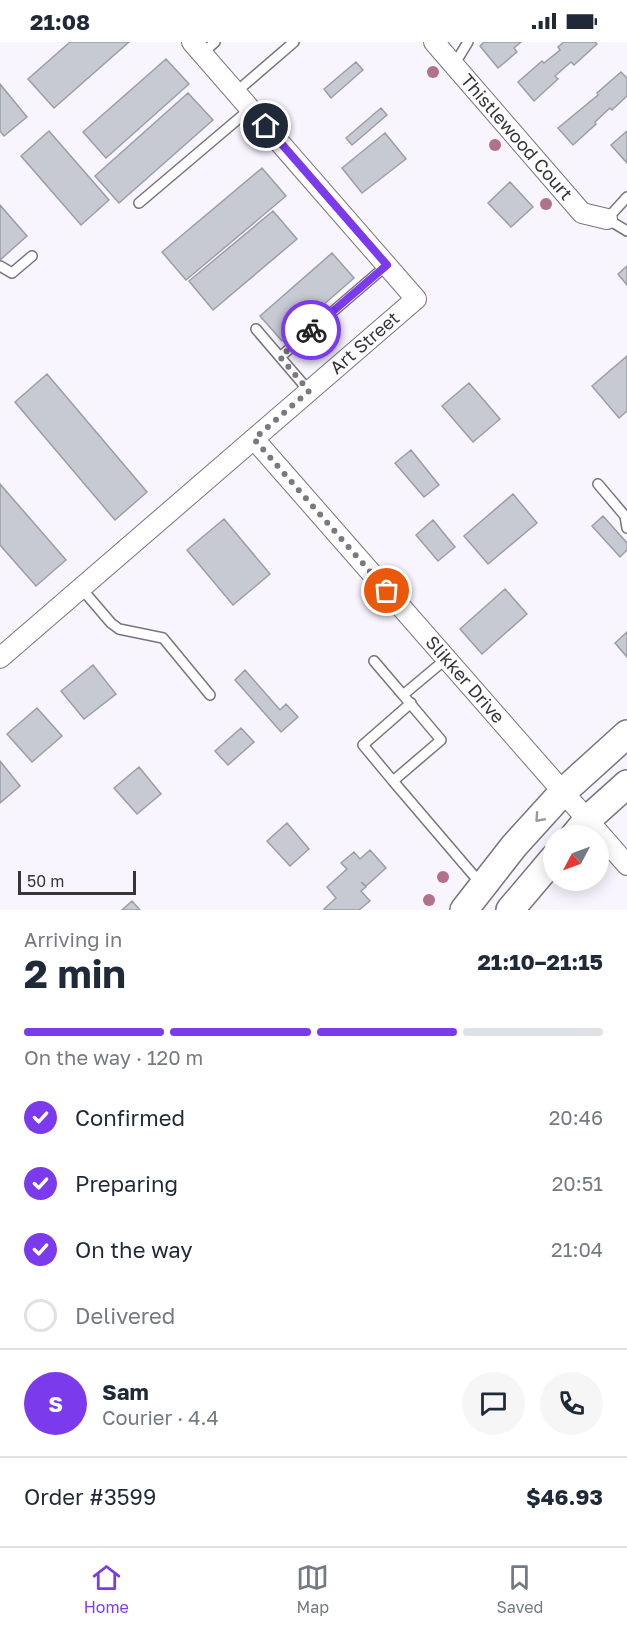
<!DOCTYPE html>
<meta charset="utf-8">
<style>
body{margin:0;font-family:"Golos Text",sans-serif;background:#f6f6f7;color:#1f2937;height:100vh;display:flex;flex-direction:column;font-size:22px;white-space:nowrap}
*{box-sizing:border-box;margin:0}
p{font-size:20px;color:#747a83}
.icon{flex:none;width:33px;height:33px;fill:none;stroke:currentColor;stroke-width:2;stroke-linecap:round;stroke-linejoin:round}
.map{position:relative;height:868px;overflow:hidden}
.panel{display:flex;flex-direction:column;background:#fff;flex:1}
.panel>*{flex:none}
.needle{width:39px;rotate:229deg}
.controls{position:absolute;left:543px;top:783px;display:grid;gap:12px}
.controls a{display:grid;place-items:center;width:66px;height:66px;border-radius:50%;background:#fff;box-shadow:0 3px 15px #0003;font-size:30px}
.scale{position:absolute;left:18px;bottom:15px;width:118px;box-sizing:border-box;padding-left:6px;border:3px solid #373539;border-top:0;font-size:16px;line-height:21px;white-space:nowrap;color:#373539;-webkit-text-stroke:4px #f9f5fe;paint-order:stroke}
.pin{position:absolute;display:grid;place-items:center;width:51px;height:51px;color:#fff;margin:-26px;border:3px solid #fff;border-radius:50%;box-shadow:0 2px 6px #0007}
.courier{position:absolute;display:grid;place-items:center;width:60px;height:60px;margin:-30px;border:4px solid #7c3aed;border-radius:50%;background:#fff;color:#222;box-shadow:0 2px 8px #0007}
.summary em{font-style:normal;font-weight:700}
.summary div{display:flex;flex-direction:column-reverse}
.summary{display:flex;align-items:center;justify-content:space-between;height:102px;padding:0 24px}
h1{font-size:39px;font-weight:700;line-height:45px}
.bar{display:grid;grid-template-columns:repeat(4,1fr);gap:9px 6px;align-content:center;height:72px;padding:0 24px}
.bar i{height:8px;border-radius:4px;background:#e0e1e3}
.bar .selected{background:#7c3aed}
.bar p{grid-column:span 4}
.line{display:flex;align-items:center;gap:15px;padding:0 24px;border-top:2px solid #e0e1e3}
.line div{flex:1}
.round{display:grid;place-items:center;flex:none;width:63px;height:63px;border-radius:32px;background:#f6f6f7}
ol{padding:0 24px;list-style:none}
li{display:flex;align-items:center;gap:18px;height:66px}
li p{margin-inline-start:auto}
li .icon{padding:6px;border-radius:50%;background:#7c3aed;color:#fff;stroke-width:4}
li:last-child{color:#747a83}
li i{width:33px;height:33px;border:3px solid #e0e1e3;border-radius:50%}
.status{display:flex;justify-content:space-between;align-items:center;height:42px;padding:0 30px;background:#fff;direction:ltr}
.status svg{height:16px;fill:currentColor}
.tabs{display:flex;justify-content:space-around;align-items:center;height:84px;border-top:2px solid #e0e1e3;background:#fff;font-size:16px;color:#747a83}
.tabs a{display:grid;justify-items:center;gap:3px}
.tabs .selected{color:#7c3aed}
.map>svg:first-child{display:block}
.building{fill:#c8cad3;stroke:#9c9ea6;stroke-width:1.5}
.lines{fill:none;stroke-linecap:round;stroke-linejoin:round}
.lane-casing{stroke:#78747c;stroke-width:12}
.street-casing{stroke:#78747c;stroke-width:22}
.secondary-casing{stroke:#78747c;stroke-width:30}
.lane{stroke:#fff;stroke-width:9}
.street{stroke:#fff;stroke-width:20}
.secondary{stroke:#fff;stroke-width:27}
.tree{fill:#b17188}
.oneway{stroke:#9b9a9c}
.done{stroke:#7b787e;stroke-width:6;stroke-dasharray:0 10.8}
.route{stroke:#7c3aed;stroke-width:8}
.labels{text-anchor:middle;stroke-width:4.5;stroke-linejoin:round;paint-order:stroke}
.street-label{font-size:18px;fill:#373539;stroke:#f9f5fe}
</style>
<div class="status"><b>21:08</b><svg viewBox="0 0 49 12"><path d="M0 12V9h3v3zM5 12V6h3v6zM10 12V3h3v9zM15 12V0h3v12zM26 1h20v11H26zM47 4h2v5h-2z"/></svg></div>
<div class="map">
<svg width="627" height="868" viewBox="0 0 627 868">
<rect width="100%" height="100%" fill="#f9f5fe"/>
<path class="building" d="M70,0H129L54,66L28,37Z
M484,0H521L514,6L517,10L498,26L480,4Z
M564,0H595L597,2L574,23L571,20L555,34L558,37L534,59L518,40L542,19L544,21L560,8L558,5Z
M166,17L189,42L106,116L83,90Z
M356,20L363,28L331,56L324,47Z
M621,30L627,36V54L612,68L610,66L595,80L596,82L573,103L558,86L598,53L597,51Z
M0,42L27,75L4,94L0,89Z
M188,51L213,78L119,161L95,134Z
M381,66L387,73L352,103L346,96Z
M49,89L109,158L81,183L21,114Z
M627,89V121L611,103Z
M385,91L406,117L362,151L342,126Z
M262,126L286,154L186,238L162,210Z
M510,140L533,165L511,185L488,161Z
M0,163L27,194L0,218Z
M273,169L297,197L213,268L189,239Z
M332,211L354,236L282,299L260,274Z
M627,224V243L618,232Z
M627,314V369L619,376L592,344Z
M47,332L147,450L115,478L15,360Z
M469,341L500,377L473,400L442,364Z
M411,408L439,443L424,455L395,421Z
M0,442L66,518L36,544L0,503Z
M513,452L537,481L488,522L464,494Z
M603,474L627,501V508L620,515L592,484Z
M224,477L270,532L233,563L187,508Z
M433,478L455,505L438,519L416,493Z
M505,547L527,572L482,612L460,587Z
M627,590V615L615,601Z
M93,623L116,652L84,677L61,649Z
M245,628L280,668L286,662L298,675L281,690L235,638Z
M37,666L62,694L32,720L7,692Z
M241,686L254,700L228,723L215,709Z
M0,719L20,744L0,761Z
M139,725L161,752L137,772L114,746Z
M287,781L309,807L290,824L267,799Z
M370,808L386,826L366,844L361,840L366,845L361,849L370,859L359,868H326L324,867L336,856L327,845L347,827L341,821L354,810L360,817Z
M132,859L140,868H122Z"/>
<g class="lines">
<g class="lane-casing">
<path id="lane" d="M202,12L215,0
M454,23L468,0
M236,50L294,0
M627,155L607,177L627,189
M139,161L250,67
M0,224L12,231L32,214
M256,287L309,349
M280,315L387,223
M598,442L625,474L627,486
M81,546L111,581L119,587L163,596L210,653
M446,617L403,653L441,698L393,739L481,842
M374,619L403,653
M393,739L363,703L411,661"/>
</g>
<g class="street-casing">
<g id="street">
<path id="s1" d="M434,0L582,171L607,177"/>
<path id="s2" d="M254,397L627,823"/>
<path id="s3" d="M0,616L416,257L192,0"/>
</g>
</g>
<g class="secondary-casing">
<path id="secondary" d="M574,794L588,777L627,742
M464,868L514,804L563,750L627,692
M510,868L554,816"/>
</g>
<use href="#lane" class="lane"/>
<use href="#street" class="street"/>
<use href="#secondary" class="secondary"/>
</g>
<g class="tree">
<circle cx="433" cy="30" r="6"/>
<circle cx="495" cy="103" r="6"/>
<circle cx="546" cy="162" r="6"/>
<circle cx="443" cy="835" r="6"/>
<circle cx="429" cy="858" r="6"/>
</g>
<defs><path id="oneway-chevron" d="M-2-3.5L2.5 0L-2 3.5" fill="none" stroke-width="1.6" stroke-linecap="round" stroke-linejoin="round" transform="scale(1.5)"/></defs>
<use class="oneway" href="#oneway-chevron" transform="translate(539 776) rotate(132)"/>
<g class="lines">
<path class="done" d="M311,288L280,315L309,349L254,397L387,549"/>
<path class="route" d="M266,84L387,223L311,288"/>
</g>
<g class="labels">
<g class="street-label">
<text dy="6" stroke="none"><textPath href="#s1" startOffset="126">Thistlewood Court</textPath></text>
<text dy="6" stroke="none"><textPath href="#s3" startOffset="482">Art Street</textPath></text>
<text dy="6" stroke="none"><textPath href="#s2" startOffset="320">Slikker Drive</textPath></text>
</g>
</g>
</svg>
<div class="controls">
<a><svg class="needle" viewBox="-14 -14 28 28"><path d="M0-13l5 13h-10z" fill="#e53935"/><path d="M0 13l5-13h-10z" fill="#747a83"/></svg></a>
</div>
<div class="scale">50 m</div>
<div class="pin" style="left:387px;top:549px;background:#ea580c"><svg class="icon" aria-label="bag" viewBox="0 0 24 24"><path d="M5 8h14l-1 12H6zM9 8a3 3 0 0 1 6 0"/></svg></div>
<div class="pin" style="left:266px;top:84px;background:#1f2937"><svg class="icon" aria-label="home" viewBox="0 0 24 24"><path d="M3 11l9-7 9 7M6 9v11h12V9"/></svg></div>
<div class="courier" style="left:311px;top:288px"><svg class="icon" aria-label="bike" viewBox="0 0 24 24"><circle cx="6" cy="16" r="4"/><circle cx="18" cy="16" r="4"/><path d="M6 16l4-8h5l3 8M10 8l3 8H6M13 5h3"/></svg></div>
</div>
<section class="panel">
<div class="summary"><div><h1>2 min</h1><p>Arriving in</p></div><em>21:10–21:15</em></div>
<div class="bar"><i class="selected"></i><i class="selected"></i><i class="selected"></i><i></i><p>On the way · 120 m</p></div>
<ol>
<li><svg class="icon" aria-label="check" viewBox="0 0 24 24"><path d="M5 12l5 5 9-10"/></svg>Confirmed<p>20:46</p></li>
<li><svg class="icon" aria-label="check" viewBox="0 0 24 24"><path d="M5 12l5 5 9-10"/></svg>Preparing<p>20:51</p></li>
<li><svg class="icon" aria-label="check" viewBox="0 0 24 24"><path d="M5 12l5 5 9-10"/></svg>On the way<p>21:04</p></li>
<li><i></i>Delivered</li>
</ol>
<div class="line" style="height:108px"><b class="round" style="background:#7c3aed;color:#fff">S</b><div><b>Sam</b><p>Courier · 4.4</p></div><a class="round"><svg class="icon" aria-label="chat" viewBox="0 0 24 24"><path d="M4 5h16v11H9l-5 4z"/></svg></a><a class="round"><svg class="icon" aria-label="phone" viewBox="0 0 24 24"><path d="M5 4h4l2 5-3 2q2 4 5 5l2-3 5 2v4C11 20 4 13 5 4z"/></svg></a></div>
<div class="line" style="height:78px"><div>Order #3599</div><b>$46.93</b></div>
</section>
<nav class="tabs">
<a class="selected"><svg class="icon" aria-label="home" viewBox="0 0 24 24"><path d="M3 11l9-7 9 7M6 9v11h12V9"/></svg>Home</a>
<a><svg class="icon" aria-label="map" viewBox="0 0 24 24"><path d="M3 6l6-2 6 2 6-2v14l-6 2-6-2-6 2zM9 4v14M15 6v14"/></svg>Map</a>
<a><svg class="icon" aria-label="saved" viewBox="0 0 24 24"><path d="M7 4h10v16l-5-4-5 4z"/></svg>Saved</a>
</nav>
